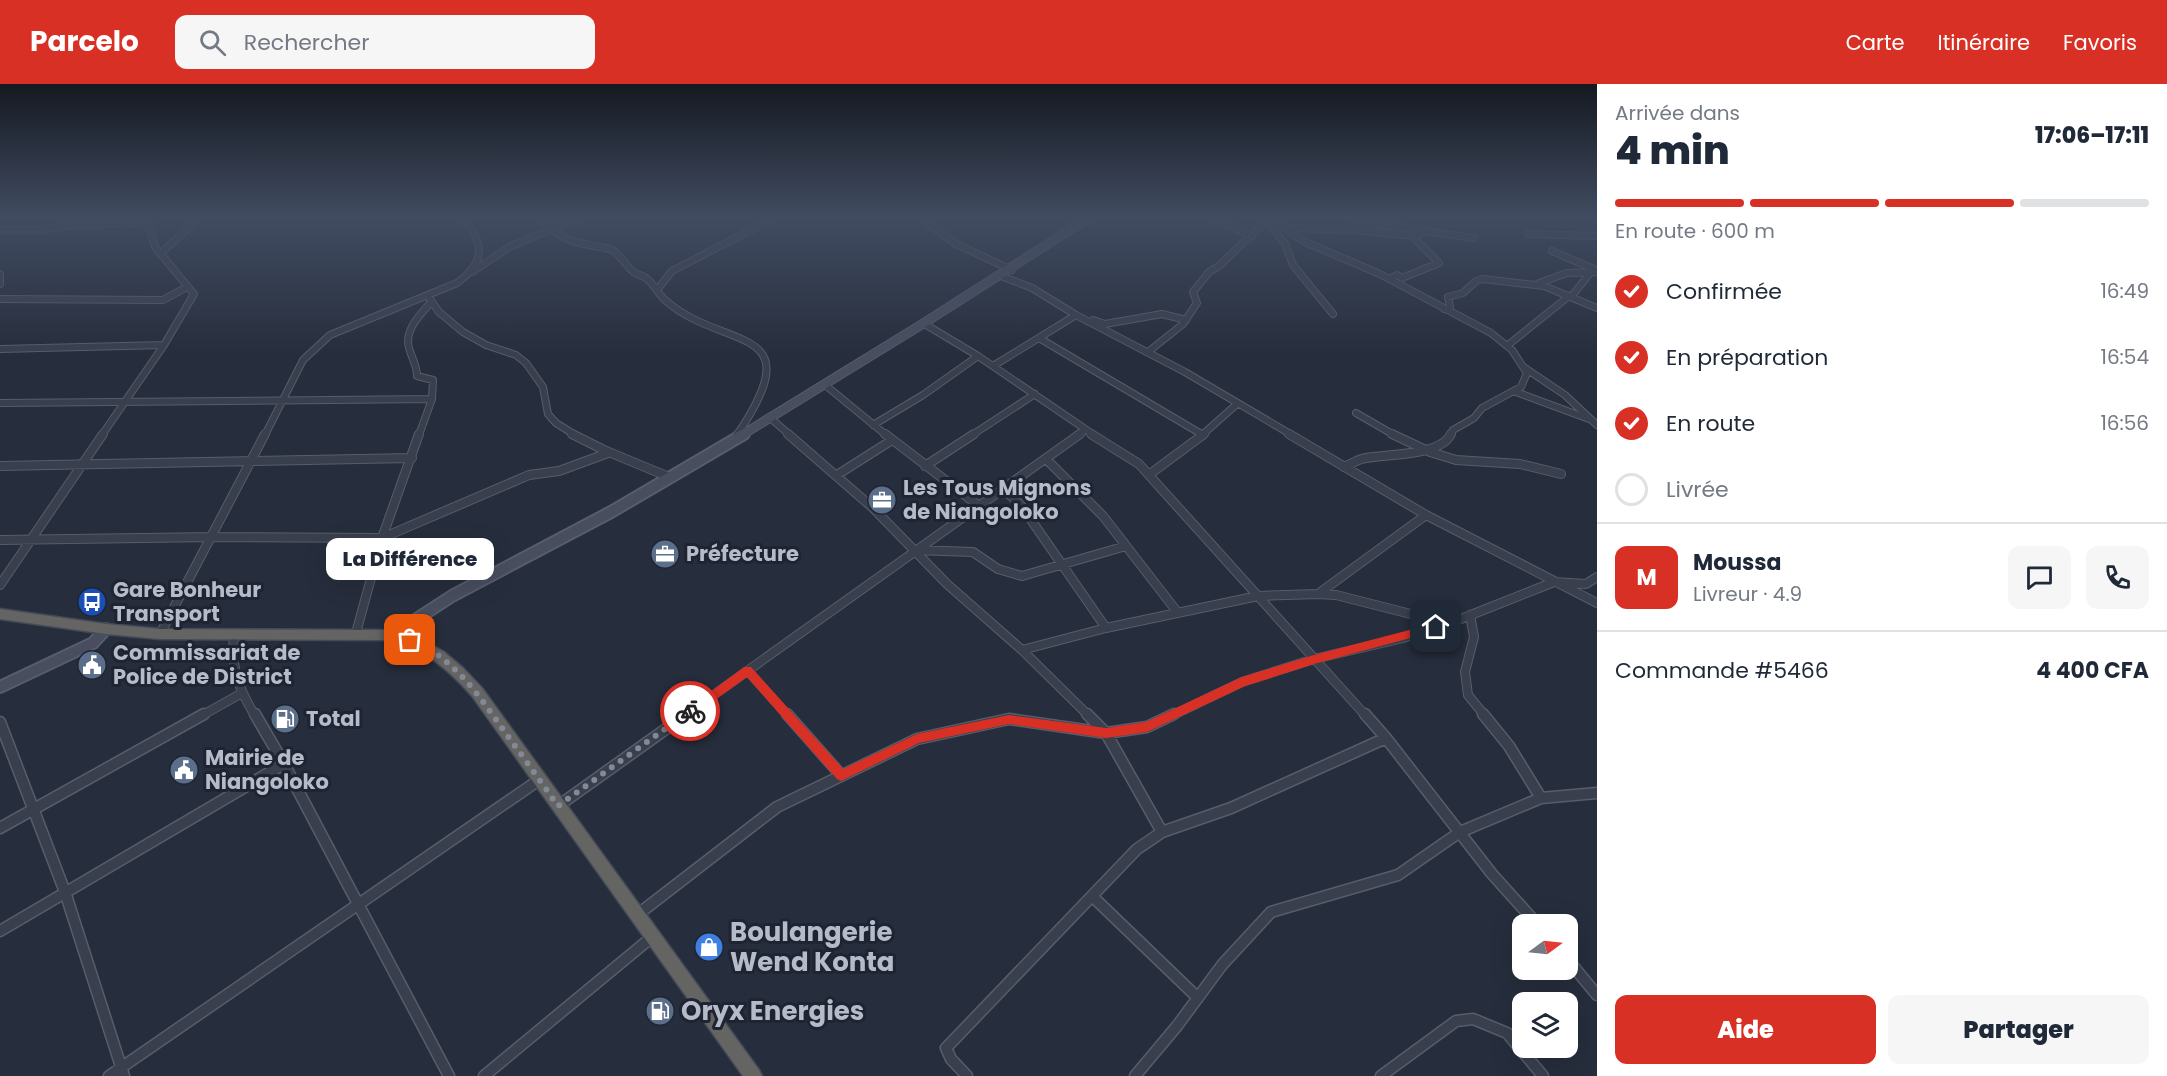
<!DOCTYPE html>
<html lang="fr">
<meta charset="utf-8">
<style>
body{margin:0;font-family:Poppins,sans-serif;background:#f6f6f7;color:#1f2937;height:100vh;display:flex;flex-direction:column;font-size:22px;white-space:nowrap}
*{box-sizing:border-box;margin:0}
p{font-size:20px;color:#747a83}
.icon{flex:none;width:33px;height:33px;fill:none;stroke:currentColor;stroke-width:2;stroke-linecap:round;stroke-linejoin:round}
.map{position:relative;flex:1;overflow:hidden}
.drawer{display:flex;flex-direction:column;background:#fff;width:570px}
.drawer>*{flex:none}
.needle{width:39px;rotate:75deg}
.controls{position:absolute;left:1512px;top:830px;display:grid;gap:12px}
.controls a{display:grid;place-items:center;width:66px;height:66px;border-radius:12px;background:#fff;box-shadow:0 6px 24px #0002;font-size:30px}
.pin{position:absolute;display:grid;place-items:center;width:51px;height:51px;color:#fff;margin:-26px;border-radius:12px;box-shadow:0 3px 9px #0006}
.courier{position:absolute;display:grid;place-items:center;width:60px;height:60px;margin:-30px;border:4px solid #d93025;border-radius:50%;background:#fff;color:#222;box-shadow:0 2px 8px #0007}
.bubble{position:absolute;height:42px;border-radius:12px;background:#fff;box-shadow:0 6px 24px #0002;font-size:20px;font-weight:800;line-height:42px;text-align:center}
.overview em{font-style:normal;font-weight:800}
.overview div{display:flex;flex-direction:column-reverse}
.overview{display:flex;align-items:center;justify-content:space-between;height:102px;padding:0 18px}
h1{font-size:39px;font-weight:800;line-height:45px}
.bar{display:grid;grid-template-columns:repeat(4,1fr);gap:9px 6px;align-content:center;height:72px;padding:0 18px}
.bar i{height:8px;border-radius:4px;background:#e0e1e3}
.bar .on{background:#d93025}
.bar p{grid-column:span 4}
.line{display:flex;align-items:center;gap:15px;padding:0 18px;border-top:2px solid #e0e1e3}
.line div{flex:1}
.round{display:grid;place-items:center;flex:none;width:63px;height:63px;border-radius:12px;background:#f6f6f7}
ol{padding:0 18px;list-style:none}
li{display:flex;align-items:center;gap:18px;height:66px}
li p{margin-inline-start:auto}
li .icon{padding:6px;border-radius:50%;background:#d93025;color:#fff;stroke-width:4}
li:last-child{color:#747a83}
li i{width:33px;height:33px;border:3px solid #e0e1e3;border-radius:50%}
.button{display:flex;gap:12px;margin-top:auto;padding:12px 18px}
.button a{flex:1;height:69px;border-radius:12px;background:#d93025;color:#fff;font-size:24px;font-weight:800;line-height:69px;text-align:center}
.button a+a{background:#f6f6f7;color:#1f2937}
header{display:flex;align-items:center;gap:36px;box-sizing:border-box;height:84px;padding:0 30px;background:#d93025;color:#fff}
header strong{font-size:28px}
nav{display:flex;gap:33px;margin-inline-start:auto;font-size:21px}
.search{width:420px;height:54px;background:#f6f6f7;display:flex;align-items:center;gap:15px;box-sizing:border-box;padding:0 21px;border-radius:12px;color:#747a83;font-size:22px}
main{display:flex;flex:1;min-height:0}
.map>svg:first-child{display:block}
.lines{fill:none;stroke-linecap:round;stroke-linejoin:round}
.minor-far2-casing{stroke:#575d6b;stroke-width:8}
.minor-far1-casing{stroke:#575d6b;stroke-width:10}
.minor-casing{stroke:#575d6b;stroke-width:13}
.secondary-far1-casing{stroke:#575d6b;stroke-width:10}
.secondary-casing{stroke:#575d6b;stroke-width:14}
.trunk-casing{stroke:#444a58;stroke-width:3}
.minor-far2{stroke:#393f4d;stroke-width:6}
.minor-far1{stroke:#393f4d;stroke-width:8}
.minor{stroke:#393f4d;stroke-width:10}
.secondary-far1{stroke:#484e5f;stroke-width:8}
.secondary{stroke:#484e5f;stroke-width:10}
.trunk{fill:#646462;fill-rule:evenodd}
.route{fill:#d93025}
.done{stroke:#838997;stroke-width:6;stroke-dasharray:0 10.8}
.labels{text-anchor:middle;stroke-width:6;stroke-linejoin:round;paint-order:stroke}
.poi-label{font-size:21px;font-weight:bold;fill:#b5bbc8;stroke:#1e2432;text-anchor:start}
.near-poi-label{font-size:26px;font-weight:bold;fill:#b5bbc8;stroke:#1e2432;text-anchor:start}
</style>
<header>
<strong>Parcelo</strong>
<div class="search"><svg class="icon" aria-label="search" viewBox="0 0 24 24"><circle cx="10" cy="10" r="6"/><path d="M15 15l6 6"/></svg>Rechercher</div>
<nav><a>Carte</a><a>Itinéraire</a><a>Favoris</a></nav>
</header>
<main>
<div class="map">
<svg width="1597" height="992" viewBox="0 0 1597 992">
<rect width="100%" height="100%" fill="#262d3c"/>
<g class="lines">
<g class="minor-far2-casing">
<path id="minor-far2" d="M539,133C558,153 567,157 594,162C599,163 607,164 612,166C621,171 626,183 635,189C639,191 644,192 647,195C654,200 658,210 665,216C723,268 814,237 737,351
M919,133L956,160L1012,186
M1209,133L1252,152
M1276,133L1288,147L1305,158L1380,190L1491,249L1512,266L1527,289L1521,303L1482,324L1474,334L1453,346L1451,351
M1348,133L1396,143L1474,154
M1267,136L1285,160L1293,181L1333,230
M1287,144L1356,146L1413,152L1430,147
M0,146H41L73,141L147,139
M1528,150L1597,152
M1552,167L1594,185
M160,170L195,138L194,133
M472,188L509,163L580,133
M0,190V200
M1001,192L1032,204L1076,231L1185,288L1292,351
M1391,194L1397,191L1402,194L1439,179L1411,151
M1539,199L1567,189L1597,188
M657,206L672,187L776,133
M1571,213L1591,188L1589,184
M0,215L163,216L187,203
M430,215L439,228L463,248L486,261L516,271L526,279L543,303L548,330L556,339L575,351
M1444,225L1450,223L1448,213L1463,209L1476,197L1483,195L1544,202L1597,224
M1093,236L1105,240L1162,230L1186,236
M923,239L978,272L1094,351
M1039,254L1203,351
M1508,261L1569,212
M0,265L164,261
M1148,268L1183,240L1197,219L1193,208L1209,188L1219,182L1270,133
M993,282L1076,231
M1525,284L1565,311L1597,341
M824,300L886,351
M1516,308L1589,335
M0,319L432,315
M1356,329L1394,351
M769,333L790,351
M873,341L923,311L978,272
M102,351L164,261L194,210L155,163L147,133
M265,351L303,276L330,251L457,199C487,177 484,159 462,133
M419,351L432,315L433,296L417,292C417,281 412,275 409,264C404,246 420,231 431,218
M972,351L1035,310
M1077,351L1085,346
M1202,351L1237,320"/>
</g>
<g class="minor-far1-casing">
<path id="minor-far1" d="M572,350L604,366L669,393
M788,350L873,424L947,500L1022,566L1089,632
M885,350L979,422
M1091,350L1139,380L1366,632
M1289,350L1426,431L1597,519
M1392,350L1430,368L1456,376L1520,380L1561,390
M737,352L738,350
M1046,375L1103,432L1178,529
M0,382L412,374
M925,382L974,350
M1344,383C1351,380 1358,375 1366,374C1387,370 1441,372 1451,350
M1150,390L1204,350
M837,391L892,356
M1003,405L1020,420L1106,544
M0,456L213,453L382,454L529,391L559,387L608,369
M915,466L973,468L998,485L1022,492L1126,462
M0,501L103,350
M1318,510L1336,511L1446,539
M1470,531L1474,553L1465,588L1468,611L1485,632
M356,549L382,454L419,350
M160,550L265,350
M234,552C231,586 238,603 255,632
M1022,566L1106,544L1258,512L1318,510L1426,431
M748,587L788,632
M201,632L242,609
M684,632L1080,350
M1171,632L1242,598L1314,575L1403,554L1448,540L1554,498L1586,500L1597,493"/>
</g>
<g class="minor-casing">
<path id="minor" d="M255,630L284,680L449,992
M787,630L841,691
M1087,630L1106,649L1162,748
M1365,630L1386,654L1492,790L1537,840
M1483,630L1509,662L1541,714
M0,638L65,808L124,992
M558,722L687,630
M0,744L204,630
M1092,812L1198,914
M637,831L777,723L917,655L1009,635L1106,649L1147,643L1174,630
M0,847L284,680
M1568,876L1597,911
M109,992L539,696
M484,992L652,853
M967,992L951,975L946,964L1137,765L1162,748L1231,724L1386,654
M1135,992L1177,942L1222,881L1271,828L1398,791L1460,748L1541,714L1597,709
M1381,992L1456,937L1473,935L1507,949L1543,992"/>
</g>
<g class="secondary-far1-casing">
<path id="secondary-far1" d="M742,351L924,239L1090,133"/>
</g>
<g class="secondary-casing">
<path id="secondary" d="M392,551L452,512L611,428L744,350
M0,603L93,559L106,545"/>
</g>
<g class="trunk-casing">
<path id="trunk" d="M0,525L106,540L160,545L392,546L423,556L444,568L463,584L482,604L759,986L762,992H743L472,612C449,586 426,566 392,556L160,555L106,550L0,535Z"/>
</g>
<use href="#minor-far2" class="minor-far2"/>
<use href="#minor-far1" class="minor-far1"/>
<use href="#minor" class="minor"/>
<use href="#secondary-far1" class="secondary-far1"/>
<use href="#secondary" class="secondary"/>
<use href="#trunk" class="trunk"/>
</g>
<linearGradient id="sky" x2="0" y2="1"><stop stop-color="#151921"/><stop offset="0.49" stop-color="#414c61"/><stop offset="1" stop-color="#414c61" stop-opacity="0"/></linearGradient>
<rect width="1597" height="272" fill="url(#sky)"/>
<path class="route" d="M1436,539L1441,543L1440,546L1314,580L1245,602L1147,648L1106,654L1009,640L919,659L841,697L837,695L747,593L694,631H686L685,627L744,583H751L843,685L917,650L1009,631L1106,644L1146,638L1242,593L1314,571Z"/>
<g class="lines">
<path class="done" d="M410,556C454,573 480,613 507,651C524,674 541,698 558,722L690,627"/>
</g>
<defs>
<g id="office-disc" transform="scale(1.5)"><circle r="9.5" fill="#5c6f8a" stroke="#1e2432"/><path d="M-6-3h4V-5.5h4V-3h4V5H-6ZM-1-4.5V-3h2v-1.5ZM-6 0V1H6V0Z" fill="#fff"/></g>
<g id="bus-disc" transform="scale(1.5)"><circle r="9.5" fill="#1a4fb4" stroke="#1e2432"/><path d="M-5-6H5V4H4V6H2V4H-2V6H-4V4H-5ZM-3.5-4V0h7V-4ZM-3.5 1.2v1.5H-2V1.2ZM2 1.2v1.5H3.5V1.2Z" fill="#fff"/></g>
<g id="civic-disc" transform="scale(1.5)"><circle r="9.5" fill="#5c6f8a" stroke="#1e2432"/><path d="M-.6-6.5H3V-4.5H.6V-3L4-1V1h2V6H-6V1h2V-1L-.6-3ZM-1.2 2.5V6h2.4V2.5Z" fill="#fff"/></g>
<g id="fuel-disc" transform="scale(1.5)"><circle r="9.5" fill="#5c6f8a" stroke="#1e2432"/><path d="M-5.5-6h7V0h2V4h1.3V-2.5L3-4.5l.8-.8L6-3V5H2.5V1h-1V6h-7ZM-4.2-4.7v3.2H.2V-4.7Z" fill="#fff"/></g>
<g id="shop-disc" transform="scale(1.5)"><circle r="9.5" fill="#3f7fe0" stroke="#1e2432"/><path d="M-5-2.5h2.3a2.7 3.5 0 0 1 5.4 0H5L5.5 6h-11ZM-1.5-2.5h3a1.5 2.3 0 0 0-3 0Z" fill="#fff"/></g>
</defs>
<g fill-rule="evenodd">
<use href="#office-disc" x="882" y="416"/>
<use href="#office-disc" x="665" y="470"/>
<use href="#bus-disc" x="92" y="518"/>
<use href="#civic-disc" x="92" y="581"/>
<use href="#fuel-disc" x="285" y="635"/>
<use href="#civic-disc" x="184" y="686"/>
<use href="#shop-disc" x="709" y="863"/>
<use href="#fuel-disc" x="660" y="927"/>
</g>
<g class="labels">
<g class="poi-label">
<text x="903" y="411">Les Tous Mignons<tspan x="903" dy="24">de Niangoloko</tspan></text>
<text x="686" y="477">Préfecture</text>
<text x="113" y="513">Gare Bonheur<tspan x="113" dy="24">Transport</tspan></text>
<text x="113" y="576">Commissariat de<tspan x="113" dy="24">Police de District</tspan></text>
<text x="306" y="642">Total</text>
<text x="205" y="681">Mairie de<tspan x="205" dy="24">Niangoloko</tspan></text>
</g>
<g class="near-poi-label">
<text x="730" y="857">Boulangerie<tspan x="730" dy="30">Wend Konta</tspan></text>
<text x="681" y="936">Oryx Energies</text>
</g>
</g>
</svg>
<div class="controls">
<a><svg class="needle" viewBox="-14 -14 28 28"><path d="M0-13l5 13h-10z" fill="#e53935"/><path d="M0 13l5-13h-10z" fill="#747a83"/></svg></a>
<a><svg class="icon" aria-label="layers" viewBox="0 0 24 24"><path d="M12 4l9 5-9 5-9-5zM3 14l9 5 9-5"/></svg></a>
</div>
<div class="pin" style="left:410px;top:556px;background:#ea580c"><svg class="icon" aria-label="bag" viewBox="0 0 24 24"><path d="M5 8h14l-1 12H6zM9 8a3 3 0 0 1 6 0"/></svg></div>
<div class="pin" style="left:1436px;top:543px;background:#1f2937"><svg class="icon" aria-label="home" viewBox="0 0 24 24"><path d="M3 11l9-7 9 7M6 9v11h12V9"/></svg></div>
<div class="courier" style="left:690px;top:627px"><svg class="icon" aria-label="bike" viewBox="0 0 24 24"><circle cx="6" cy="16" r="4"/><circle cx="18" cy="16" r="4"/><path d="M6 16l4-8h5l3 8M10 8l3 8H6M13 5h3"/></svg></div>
<div class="bubble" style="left:326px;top:454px;width:168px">La Différence</div>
</div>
<section class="drawer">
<div class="overview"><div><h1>4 min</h1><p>Arrivée dans</p></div><em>17:06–17:11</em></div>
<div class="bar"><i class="on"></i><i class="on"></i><i class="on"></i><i></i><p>En route · 600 m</p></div>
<ol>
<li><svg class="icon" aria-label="check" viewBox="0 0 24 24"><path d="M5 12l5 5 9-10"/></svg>Confirmée<p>16:49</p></li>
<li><svg class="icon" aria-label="check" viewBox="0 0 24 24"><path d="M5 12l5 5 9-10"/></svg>En préparation<p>16:54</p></li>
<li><svg class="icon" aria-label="check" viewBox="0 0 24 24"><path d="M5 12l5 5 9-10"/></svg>En route<p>16:56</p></li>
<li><i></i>Livrée</li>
</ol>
<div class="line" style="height:108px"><b class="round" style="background:#d93025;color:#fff">M</b><div><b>Moussa</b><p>Livreur · 4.9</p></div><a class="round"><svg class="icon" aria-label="chat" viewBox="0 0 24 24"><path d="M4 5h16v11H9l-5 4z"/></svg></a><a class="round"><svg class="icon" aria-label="phone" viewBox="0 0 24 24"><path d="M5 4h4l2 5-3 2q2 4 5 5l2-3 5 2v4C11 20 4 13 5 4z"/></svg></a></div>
<div class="line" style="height:78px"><div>Commande #5466</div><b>4 400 CFA</b></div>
<div class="button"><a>Aide</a><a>Partager</a></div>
</section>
</main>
